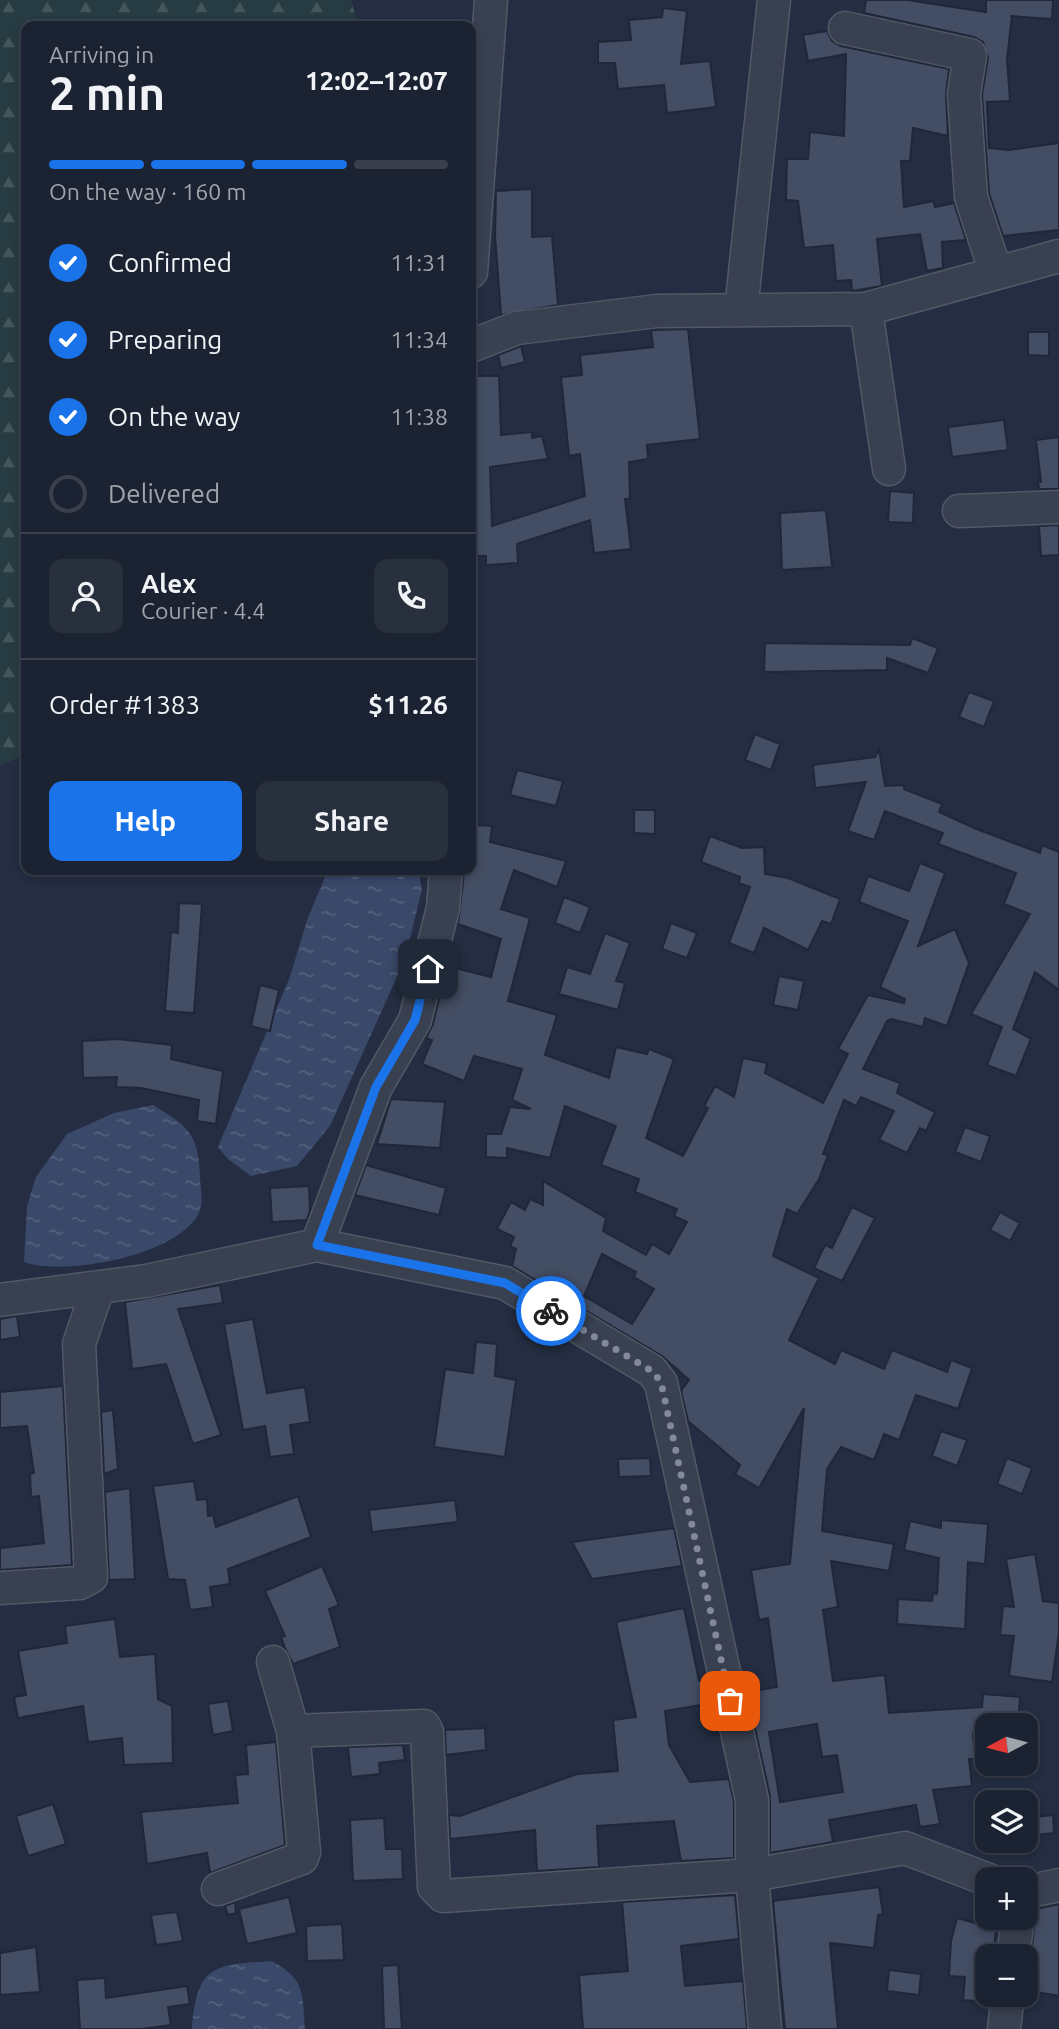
<!DOCTYPE html>
<meta charset="utf-8">
<style>
body{margin:0;font-family:Ubuntu,sans-serif;background:#282f3d;color:#f1f3f6;height:100vh;display:flex;flex-direction:column;font-size:26px;white-space:nowrap}
*{box-sizing:border-box;margin:0}
p{font-size:23px;color:#a0a4ab}
.icon{flex:none;width:38px;height:38px;fill:none;stroke:currentColor;stroke-width:2;stroke-linecap:round;stroke-linejoin:round}
.map{position:relative;flex:1;overflow:hidden}
.side{position:absolute;left:21px;top:21px;width:455px;height:854px;display:flex;flex-direction:column;background:#1b2231;border-radius:14px;box-shadow:0 4px 10px #0003,0 0 0 2px #393f4d}
.side>*{flex:none}
.needle{width:46px;rotate:263deg}
.fabs{position:absolute;left:975px;top:1713px;display:grid;gap:14px}
.fabs a{display:grid;place-items:center;width:63px;height:63px;border-radius:14px;background:#1b2231;box-shadow:0 4px 10px #0003,0 0 0 2px #393f4d;font-size:35px}
.pin{position:absolute;display:grid;place-items:center;width:60px;height:60px;color:#fff;margin:-30px;border-radius:14px;box-shadow:0 4px 10px #0006}
.courier{position:absolute;display:grid;place-items:center;width:70px;height:70px;margin:-35px;border:5px solid #1a73e8;border-radius:50%;background:#fff;color:#222;box-shadow:0 2px 9px #0007}
.overview em{font-style:normal;font-weight:700}
.overview div{display:flex;flex-direction:column-reverse}
.overview{display:flex;align-items:center;justify-content:space-between;height:119px;padding:0 28px}
h1{font-size:46px;font-weight:700;line-height:52px}
.bar{display:grid;grid-template-columns:repeat(4,1fr);gap:10px 7px;align-content:center;height:84px;padding:0 28px}
.bar i{height:9px;border-radius:5px;background:#393f4d}
.bar .selected{background:#1a73e8}
.bar p{grid-column:span 4}
.line{display:flex;align-items:center;gap:18px;padding:0 28px;border-top:2px solid #393f4d}
.line div{flex:1}
.round{display:grid;place-items:center;flex:none;width:74px;height:74px;border-radius:14px;background:#282f3d}
ol{padding:0 28px;list-style:none}
li{display:flex;align-items:center;gap:21px;height:77px}
li p{margin-inline-start:auto}
li .icon{padding:7px;border-radius:50%;background:#1a73e8;color:#fff;stroke-width:4}
li:last-child{color:#a0a4ab}
li i{width:38px;height:38px;border:4px solid #393f4d;border-radius:50%}
.action{display:flex;gap:14px;margin-top:auto;padding:14px 28px}
.action a{flex:1;height:80px;border-radius:14px;background:#1a73e8;color:#fff;font-size:28px;font-weight:700;line-height:80px;text-align:center}
.action a+a{background:#282f3d;color:#f1f3f6}
.map>svg:first-child{display:block}
.forest{fill:url(#forest-firs)}
.water{fill:url(#water-ripples)}
.building{fill:#434d63;stroke:#202738;stroke-width:2;fill-rule:evenodd}
.lines{fill:none;stroke-linecap:round;stroke-linejoin:round}
.minor-casing{stroke:#515868;stroke-width:35}
.minor{stroke:#394050;stroke-width:32}
.done{stroke:#82899b;stroke-width:7;stroke-dasharray:0 12.6}
.route{stroke:#1a73e8;stroke-width:9}
</style>
<div class="map">
<svg width="1059" height="2029" viewBox="0 0 1059 2029">
<defs>
<pattern id="forest-firs" width="22" height="20" patternUnits="userSpaceOnUse" patternTransform="scale(1.75)"><rect width="22" height="20" fill="#273c42"/><path d="M5 1l3.5 6h-7zM16 11l3.5 6h-7z" fill="#44565c"/></pattern>
<pattern id="water-ripples" width="26" height="14" patternUnits="userSpaceOnUse" patternTransform="scale(1.75)"><rect width="26" height="14" fill="#3a496a"/><path d="M2 4q2-2 4 0t4 0M15 11q2-2 4 0t4 0" fill="none" stroke="#54617e"/></pattern>
</defs>
<rect width="100%" height="100%" fill="#242d41"/>
<path class="forest" d="M0,0H351L358,26H26V755L0,765Z"/>
<path class="water" d="M328,870H418L422,889L405,959L330,1126L297,1166L251,1176L228,1159L218,1147L290,977L307,920Z
M153,1105C187,1126 198,1132 200,1175C200,1184 203,1198 201,1207C188,1255 63,1277 24,1262L27,1206L36,1177L67,1134L114,1113Z
M272,1961C306,1980 302,1993 305,2029H192C197,1965 213,1965 272,1961Z"/>
<path class="building" d="M866,0H907L986,12V0H1053L1052,19L1010,16H1012L1007,59L1010,101L987,102L989,148L1009,150L1059,143V230L1003,236L989,193L982,95L988,57L983,42L974,37L864,13Z
M663,8L687,11L681,64L710,61L716,107L667,113L664,85L618,89L615,63H598V42L631,40L629,20L662,17Z
M827,31L832,41L841,46L949,69L946,95L948,136L913,128L910,161H901L904,207L933,201L935,207L954,203L966,240L942,242L943,268L927,271L920,234L877,239L882,286L852,291L851,280L836,281L833,245L804,248L798,201L786,200L787,159H808L810,132L844,136L846,54L808,61L803,35Z
M532,189V237L552,236L558,305L501,315L495,235L496,191Z
M688,329L700,439L647,445L648,459L629,462L630,499H625L631,549L594,553L590,520L517,544L518,563L486,565V556H471V439L477,442L475,376H499L501,435L532,432V438L542,436L548,459L490,467L492,526L585,496L580,454L569,456L561,377L582,375L580,355L653,347L651,330Z
M1028,332H1049V356L1028,355Z
M521,346L525,362L501,368L498,355Z
M1004,420L1008,450L952,457L948,427Z
M1059,437V489H1039L1038,482H1041L1036,440Z
M890,491L914,493L913,523L888,522Z
M826,510L832,567L782,570L780,513Z
M1059,525V555L1041,556L1039,526Z
M912,638L938,648L928,673L887,658V670L764,672L765,643L910,645Z
M969,692L994,701L984,727L959,717Z
M755,734L780,744L771,770L745,760Z
M879,749L885,786L904,785V789L942,804L939,812L974,828L1040,853L1042,845L1059,852V990L1035,972L1013,1029L1031,1039L1016,1076L987,1065L1002,1027L971,1014L1030,914L1004,904L1016,873L938,844L943,833L885,811L874,840L848,831L866,782L815,788L813,765L875,757Z
M517,770L563,781L556,806L510,795Z
M634,810H655V834L634,833Z
M474,825L492,826L490,842L566,861L557,887L514,870L501,909L530,918L508,1001L557,1015L545,1055L609,1078L616,1047L647,1054L649,1049L674,1059L646,1138L683,1156L708,1108L704,1106L715,1086L734,1097L743,1058L767,1063L765,1073L823,1103L848,1054L838,1049L868,995L904,1003L905,999L880,987L908,921L859,902L868,876L909,891L920,863L945,873L918,946L955,929L969,963L947,1026L925,1018L923,1027L891,1019L887,1021L863,1069L900,1083L897,1093L935,1112L926,1131L920,1128L907,1153L879,1140L894,1111L861,1097L856,1106L844,1100L823,1154L828,1155L819,1179L797,1214L787,1209L773,1256L819,1278L789,1340L835,1364L841,1350L884,1369L892,1350L947,1372L951,1360L972,1368L958,1409L916,1395L899,1440L884,1434L874,1460L841,1447L827,1469L822,1531L894,1544L889,1571L831,1561L838,1607L823,1610L833,1681L885,1675L889,1713L982,1707L983,1694L1020,1697L1018,1726H987V1735L973,1734L975,1759H969L972,1786L933,1790L940,1824L920,1827L916,1805L829,1820L833,1842L770,1853V1796L747,1692L777,1687L768,1618L759,1620L751,1570L790,1564L804,1408L759,1488L735,1474L740,1465L688,1421L681,1391L689,1380L662,1356L563,1297L567,1288L539,1282L512,1266L516,1249L510,1246L514,1237L497,1229L511,1202L525,1210L530,1199L543,1205V1181L606,1218L603,1231L646,1255L652,1244L669,1254L687,1222L674,1216L677,1209L635,1192L639,1179L601,1165L616,1126L565,1106L550,1158L507,1148V1158L486,1157V1134H501L510,1107L531,1109L512,1100L522,1069L474,1056L464,1081L422,1064L432,1040L426,1038L433,1024L447,966L491,977L501,939L458,924L464,874L466,870H471ZM602,1254L636,1272L634,1277L654,1289L632,1324L584,1296ZM817,1724L822,1757L837,1755L843,1792L780,1802L769,1732Z
M710,836L742,848L764,847L765,874L788,878L840,899L831,924L822,921L808,950L764,928L754,953L729,943L750,887L739,883L740,877L701,862Z
M564,897L590,907L580,933L555,923Z
M179,903L202,904L194,1013L165,1011L171,932L178,933Z
M671,923L697,933L687,958L662,949Z
M605,933L630,943L616,981L625,983L618,1010L559,994L567,967L590,974Z
M779,976L804,981L798,1010L773,1005Z
M260,985L279,990L270,1031L251,1026Z
M118,1039L172,1045L171,1059L223,1071L216,1124L197,1121L199,1100L141,1088L116,1087L117,1077L83,1078L82,1041Z
M391,1099L445,1102L440,1148L377,1144Z
M965,1127L990,1136L981,1162L955,1152Z
M366,1165L446,1188L439,1215L355,1195Z
M309,1186L310,1210L307,1220L272,1222L270,1188Z
M852,1207L875,1218L842,1281L814,1268L825,1245L832,1248Z
M1000,1212L1020,1223L1010,1241L990,1230Z
M220,1285L223,1303L178,1309L221,1435L193,1444L166,1364L132,1369L125,1302Z
M17,1316L20,1337L0,1340V1319Z
M253,1319L267,1393L305,1387L310,1422L290,1425L294,1454L270,1457L265,1426L243,1430L224,1324Z
M476,1342L497,1344L495,1376L516,1380L505,1457L434,1447L445,1369L473,1373Z
M63,1386L72,1565L0,1570V1548L44,1543L39,1496L31,1497L30,1474L34,1473L27,1426L0,1428V1392Z
M113,1410L118,1469L104,1474L101,1412Z
M941,1431L967,1440L957,1466L932,1456Z
M650,1458L651,1476L619,1477L618,1459Z
M1007,1458L1032,1468L1022,1494L997,1484Z
M194,1481L197,1500L207,1499L208,1516L213,1515L216,1527L298,1496L311,1537L228,1569L230,1584L210,1587L213,1607L190,1610L185,1580L168,1579L153,1486Z
M130,1488L135,1579L109,1580L105,1492Z
M455,1500L458,1522L372,1532L369,1510Z
M941,1520L988,1524L985,1564L968,1562L965,1629L897,1624L898,1599L932,1601L933,1593L937,1594L939,1558L904,1550L910,1521L941,1528Z
M674,1528L682,1566L592,1579L572,1542Z
M1035,1554L1043,1601L1059,1603V1632L1052,1682L1009,1676L1014,1636L1000,1635L1003,1606L1014,1607L1006,1559Z
M322,1566L339,1605L329,1609L340,1647L293,1664L285,1648L281,1637L285,1636L265,1591Z
M684,1608L699,1681L707,1680L719,1737L706,1704L665,1711L669,1745L690,1782L729,1779L734,1802V1858L681,1861L674,1821L597,1826L599,1867L537,1871L535,1830L450,1839L449,1815L460,1816L577,1774L618,1771L613,1720L636,1717L616,1622Z
M115,1619L120,1657L155,1654L158,1699L172,1706L173,1763L124,1765L122,1738L88,1742L83,1706L18,1718L14,1697L26,1695L18,1651L67,1643L65,1626Z
M228,1701L233,1731L213,1735L208,1704Z
M485,1728L486,1750L446,1755L445,1730Z
M276,1742L285,1845L210,1873L207,1853L147,1864L141,1812L238,1803L235,1775L248,1774L246,1745Z
M403,1745L405,1760L379,1763L380,1774L351,1777L348,1747Z
M53,1804L66,1844L28,1856L16,1816Z
M1053,1815L1054,1833L1026,1836V1818Z
M384,1818L386,1849H402L403,1879L353,1881L350,1820Z
M879,1887L883,1914L878,1915L874,1948L830,1943L838,2029H785L773,1901Z
M735,1895L739,1939L681,1946L685,1986L743,1981L747,2029H583L579,1975L628,1971L622,1902Z
M289,1897L297,1933L247,1944L239,1909Z
M235,1902L236,1913L228,1915L225,1906Z
M1059,1904V1996L1026,1990V1969L1031,1958L1036,1909Z
M177,1912L183,1941L156,1945L151,1915Z
M957,1918L996,1929L993,1956H987V2002L963,2000L965,1977L949,1976L951,1941Z
M342,1924L344,1960L307,1961L306,1926Z
M36,1947L40,1992L0,1995V1953Z
M398,1965L402,2029H384L382,1966Z
M889,1970L921,1974L919,1995L887,1991Z
M105,1978L106,1998L187,1986L190,2004L168,2007L171,2025L142,2029H80L77,1980Z"/>
<g class="lines">
<g class="minor-casing">
<path id="minor" d="M845,28L970,55L964,94L971,197L996,273
M471,272L491,0
M866,309L889,469
M741,310L774,0
M471,346L517,328L657,311L866,309L1059,256
M959,511L1059,507
M317,1245L505,1283L652,1371L661,1383L752,1800V1875L905,1848L989,1880
M0,1300L146,1281L317,1245L376,1087L415,1020L443,908L446,870
M0,1588L80,1583L91,1577L79,1344L98,1288
M273,1662L293,1731L424,1726L427,1732L434,1887L443,1896L752,1875L765,2029
M218,1889L302,1858L304,1852L293,1731
M1026,1892L1059,1885
M1013,1956L1018,1918
M1004,2029L1008,1995"/>
</g>
<use href="#minor" class="minor"/>
</g>
<g class="lines">
<path class="done" d="M551,1311L652,1371L661,1382L730,1701"/>
<path class="route" d="M428,969L415,1020L376,1087L317,1245L505,1283L551,1311"/>
</g>
</svg>
<div class="fabs">
<a><svg class="needle" viewBox="-14 -14 28 28"><path d="M0-13l5 13h-10z" fill="#e53935"/><path d="M0 13l5-13h-10z" fill="#a0a4ab"/></svg></a>
<a><svg class="icon" aria-label="layers" viewBox="0 0 24 24"><path d="M12 4l9 5-9 5-9-5zM3 14l9 5 9-5"/></svg></a>
<a>+</a>
<a>−</a>
</div>
<div class="pin" style="left:730px;top:1701px;background:#ea580c"><svg class="icon" aria-label="bag" viewBox="0 0 24 24"><path d="M5 8h14l-1 12H6zM9 8a3 3 0 0 1 6 0"/></svg></div>
<div class="pin" style="left:428px;top:969px;background:#1f2937"><svg class="icon" aria-label="home" viewBox="0 0 24 24"><path d="M3 11l9-7 9 7M6 9v11h12V9"/></svg></div>
<div class="courier" style="left:551px;top:1311px"><svg class="icon" aria-label="bike" viewBox="0 0 24 24"><circle cx="6" cy="16" r="4"/><circle cx="18" cy="16" r="4"/><path d="M6 16l4-8h5l3 8M10 8l3 8H6M13 5h3"/></svg></div>
<section class="side">
<div class="overview"><div><h1>2 min</h1><p>Arriving in</p></div><em>12:02–12:07</em></div>
<div class="bar"><i class="selected"></i><i class="selected"></i><i class="selected"></i><i></i><p>On the way · 160 m</p></div>
<ol>
<li><svg class="icon" aria-label="check" viewBox="0 0 24 24"><path d="M5 12l5 5 9-10"/></svg>Confirmed<p>11:31</p></li>
<li><svg class="icon" aria-label="check" viewBox="0 0 24 24"><path d="M5 12l5 5 9-10"/></svg>Preparing<p>11:34</p></li>
<li><svg class="icon" aria-label="check" viewBox="0 0 24 24"><path d="M5 12l5 5 9-10"/></svg>On the way<p>11:38</p></li>
<li><i></i>Delivered</li>
</ol>
<div class="line" style="height:126px"><a class="round"><svg class="icon" aria-label="person" viewBox="0 0 24 24"><circle cx="12" cy="8" r="4"/><path d="M4 21q1-7 8-7t8 7"/></svg></a><div><b>Alex</b><p>Courier · 4.4</p></div><a class="round"><svg class="icon" aria-label="phone" viewBox="0 0 24 24"><path d="M5 4h4l2 5-3 2q2 4 5 5l2-3 5 2v4C11 20 4 13 5 4z"/></svg></a></div>
<div class="line" style="height:91px"><div>Order #1383</div><b>$11.26</b></div>
<div class="action"><a>Help</a><a>Share</a></div>
</section>
</div>
